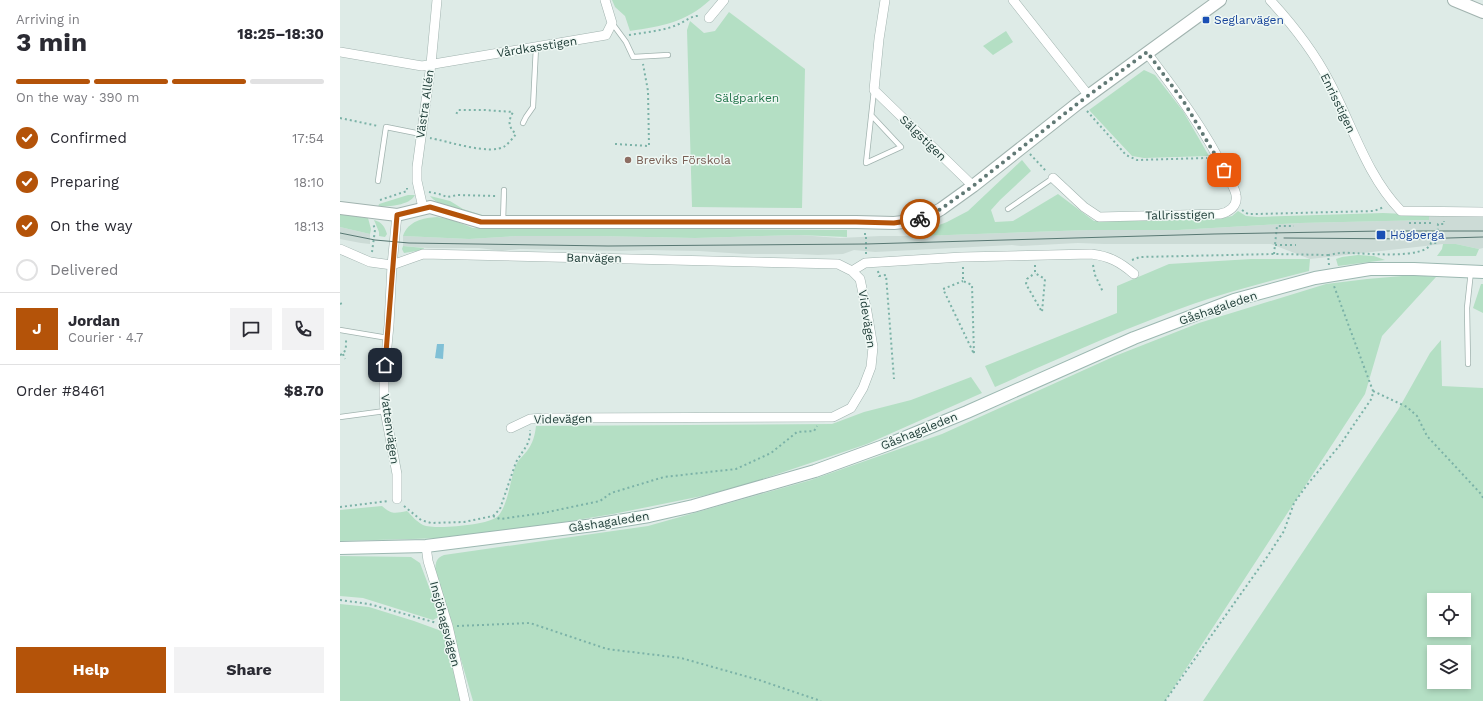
<!DOCTYPE html>
<meta charset="utf-8">
<style>
body{margin:0;font-family:"Work Sans",sans-serif;background:#f2f2f3;color:#2b2b33;height:100vh;display:flex;flex-direction:column;font-size:15px;white-space:nowrap}
*{box-sizing:border-box;margin:0}
p{font-size:13px;color:#7c7c81}
.icon{flex:none;width:22px;height:22px;fill:none;stroke:currentColor;stroke-width:2;stroke-linecap:round;stroke-linejoin:round}
.map{position:relative;flex:1;overflow:hidden}
.sheet{display:flex;flex-direction:column;background:#fff;width:340px}
.sheet>*{flex:none}
.fabs{position:absolute;left:1087px;top:593px;display:grid;gap:8px}
.fabs a{display:grid;place-items:center;width:44px;height:44px;border-radius:0px;background:#fff;box-shadow:0 2px 6px #0003;font-size:20px}
.pin{position:absolute;display:grid;place-items:center;width:34px;height:34px;color:#fff;margin:-17px;border-radius:8px;box-shadow:0 2px 6px #0006}
.courier{position:absolute;display:grid;place-items:center;width:40px;height:40px;margin:-20px;border:3px solid #b45309;border-radius:50%;background:#fff;color:#222;box-shadow:0 1px 5px #0007}
.summary em{font-style:normal;font-weight:700}
.summary div{display:flex;flex-direction:column-reverse}
.summary{display:flex;align-items:center;justify-content:space-between;height:68px;padding:0 16px}
h1{font-size:26px;font-weight:700;line-height:30px}
.bar{display:grid;grid-template-columns:repeat(4,1fr);gap:6px 4px;align-content:center;height:48px;padding:0 16px}
.bar i{height:5px;border-radius:3px;background:#e1e1e2}
.bar .current{background:#b45309}
.bar p{grid-column:span 4}
.line{display:flex;align-items:center;gap:10px;padding:0 16px;border-top:1px solid #e1e1e2}
.line div{flex:1}
.round{display:grid;place-items:center;flex:none;width:42px;height:42px;border-radius:0px;background:#f2f2f3}
ol{padding:0 16px;list-style:none}
li{display:flex;align-items:center;gap:12px;height:44px}
li p{margin-inline-start:auto}
li .icon{padding:4px;border-radius:50%;background:#b45309;color:#fff;stroke-width:4}
li:last-child{color:#7c7c81}
li i{width:22px;height:22px;border:2px solid #e1e1e2;border-radius:50%}
.button{display:flex;gap:8px;margin-top:auto;padding:8px 16px}
.button a{flex:1;height:46px;border-radius:0px;background:#b45309;color:#fff;font-size:16px;font-weight:700;line-height:46px;text-align:center}
.button a+a{background:#f2f2f3;color:#2b2b33}
main{display:flex;flex:1;min-height:0}
.map>svg:first-child{display:block}
.built{fill:#ccdbd6}
.green{fill:#b4dfc4;fill-rule:evenodd}
.water{fill:#80c0d6}
.lines{fill:none;stroke-linecap:round;stroke-linejoin:round}
.service-casing{stroke:#a1b3af;stroke-width:6}
.minor-casing{stroke:#a1b3af;stroke-width:10}
.tertiary-casing{stroke:#a1b3af;stroke-width:14}
.secondary-casing{stroke:#9cb8b1;stroke-width:14}
.path{stroke:#7bb2a7;stroke-width:2;stroke-dasharray:2 3;stroke-linecap:butt}
.service{stroke:#fff;stroke-width:4.5}
.minor{stroke:#fff;stroke-width:9}
.tertiary{stroke:#fff;stroke-width:12}
.secondary{stroke:#fff;stroke-width:12}
.tram{stroke:#587873;stroke-width:1}
.done{stroke:#617975;stroke-width:4;stroke-dasharray:0 7.2}
.route{stroke:#b45309;stroke-width:5}
.transit-dot{fill:#1a4fb4;stroke:#eff8f4;stroke-width:1.5}
.education-dot{fill:#8d6e63;stroke:#eff8f4;stroke-width:1.5}
.labels{text-anchor:middle;stroke-width:3;stroke-linejoin:round;paint-order:stroke}
.transit-label{font-size:12px;fill:#164399;stroke:#eff8f4;text-anchor:start}
.street-label{font-size:12px;fill:#1e3c37;stroke:#eff8f4}
.park-label{font-size:12px;fill:#25774d;stroke:#eff8f4}
.education-label{font-size:12px;fill:#785e54;stroke:#eff8f4;text-anchor:start}
</style>
<main>
<section class="sheet">
<div class="summary"><div><h1>3 min</h1><p>Arriving in</p></div><em>18:25–18:30</em></div>
<div class="bar"><i class="current"></i><i class="current"></i><i class="current"></i><i></i><p>On the way · 390 m</p></div>
<ol>
<li><svg class="icon" aria-label="check" viewBox="0 0 24 24"><path d="M5 12l5 5 9-10"/></svg>Confirmed<p>17:54</p></li>
<li><svg class="icon" aria-label="check" viewBox="0 0 24 24"><path d="M5 12l5 5 9-10"/></svg>Preparing<p>18:10</p></li>
<li><svg class="icon" aria-label="check" viewBox="0 0 24 24"><path d="M5 12l5 5 9-10"/></svg>On the way<p>18:13</p></li>
<li><i></i>Delivered</li>
</ol>
<div class="line" style="height:72px"><b class="round" style="background:#b45309;color:#fff">J</b><div><b>Jordan</b><p>Courier · 4.7</p></div><a class="round"><svg class="icon" aria-label="chat" viewBox="0 0 24 24"><path d="M4 5h16v11H9l-5 4z"/></svg></a><a class="round"><svg class="icon" aria-label="phone" viewBox="0 0 24 24"><path d="M5 4h4l2 5-3 2q2 4 5 5l2-3 5 2v4C11 20 4 13 5 4z"/></svg></a></div>
<div class="line" style="height:52px"><div>Order #8461</div><b>$8.70</b></div>
<div class="button"><a>Help</a><a>Share</a></div>
</section>
<div class="map">
<svg width="1143" height="701" viewBox="0 0 1143 701">
<rect width="100%" height="100%" fill="#deebe7"/>
<path class="built" d="M1089,215H1143V248L1139,249L1116,244H1103L970,259L931,244H764L738,243L681,246L672,245L535,252L514,250L503,254L478,255L458,254H404L359,251L307,250L281,251L180,249L162,251L139,248H88L63,246V236L129,239L177,236H258L355,238L459,235L500,238L540,236H581L749,230H838L960,223L1089,220Z
M0,227L30,234V244L21,243L0,239Z"/>
<path class="green" d="M272,0H370C345,23 322,26 290,31L285,16L275,7Z
M389,12L465,69L462,208L352,207L347,30L350,21L364,33L375,31Z
M666,31L673,42L653,55L643,46Z
M804,70L815,75L843,111L869,156L804,158L792,156L749,110Z
M682,160L691,171L660,200L651,210L655,222L673,221L718,194L754,221L879,219L892,216L898,211L906,216L918,217L1043,213L1089,215V220L960,223L838,230H749L581,236V232L607,222L628,211Z
M68,195H75C69,206 49,206 38,207L39,204Z
M90,196L110,201L123,209L142,215L156,216C149,216 143,217 136,217C125,216 97,205 90,196Z
M0,214L28,218L31,229L30,234L0,227Z
M97,217L112,220L133,228L165,229L265,228L488,230H507V237L459,235L355,238L258,236H177L129,239L63,236C68,221 83,218 97,217Z
M34,220C42,222 45,227 47,234L45,237L39,236V232Z
M1103,244H1116L1139,249L1136,256H1097L1102,249Z
M63,246L84,248L83,250L64,253L62,249Z
M1018,255L1034,256L1045,260L998,266L996,259L1002,257Z
M911,259H970L969,271C930,281 891,291 853,304C785,328 720,358 655,387L645,366L777,313V286L829,264Z
M1074,275L1096,277L1042,336L1025,394L825,701H133L95,570C96,562 96,558 104,555L308,526L471,480L602,434L775,356L859,323L986,284L1027,279Z
M1141,284H1143V313L1133,308Z
M1101,340L1102,386L1143,388V701H863L1058,410L1090,353ZM1094,600H1124V630H1094ZM1094,652H1124V682H1094Z
M631,377L642,393L527,444L408,484L362,496L273,514L195,527L107,538L0,541V510L42,506C52,515 55,513 67,511C72,516 76,521 83,525C95,530 147,525 157,517C169,506 170,476 177,463C180,458 184,455 187,451C193,443 195,435 196,426L492,424L524,412L571,400Z
M0,556L71,557L80,563L100,616L93,620L23,598L0,596Z
M0,604L29,607L74,621L107,633L121,701H0Z"/>
<path class="water" d="M97,344H104L103,359L95,358Z"/>
<g class="lines">
<g class="service-casing">
<path id="service" d="M272,23L286,42L293,57L328,55
M532,116L561,147L526,163L534,90
M183,123L186,117L193,107L196,47
M38,181L46,127L81,134
M668,209L713,178
M163,221L164,190
M0,330L48,338
M1128,364L1127,308L1131,271
M0,417L45,411"/>
</g>
<g class="minor-casing">
<path id="minor" d="M545,0L539,39L534,90L633,186
M673,0L749,96
M930,0C953,25 973,50 989,81C1012,124 1026,175 1061,211L1143,212
M369,18L384,0
M0,52L82,66L266,35L272,23L265,0
M713,178L744,207L759,217L880,214C889,212 898,206 896,195C895,188 889,180 886,173C865,130 836,91 807,53
M83,208L77,181V167L91,64L97,0
M57,215L52,265L49,325L44,378V396L45,411L57,474V499
M0,249L30,262L52,265L83,254L498,264L512,271L520,279L527,312L533,347L531,367L523,388L511,408L493,417L205,418L190,419L171,428
M512,271L525,263L622,257L751,254C769,256 780,262 794,274
M86,546L88,561L108,626L125,701"/>
</g>
<g class="tertiary-casing">
<path id="tertiary" d="M1114,0L1143,12
M0,208L57,215L90,207L141,222H516L554,223L572,221L587,217L601,209L633,186L737,104L880,0"/>
</g>
<g class="secondary-casing">
<path id="secondary" d="M0,548L86,546L254,525L309,516L353,506L475,471L549,444L627,412L794,338L894,300L975,278L1030,269H1074L1143,272"/>
</g>
<path class="path" d="M289,35C306,32 324,31 339,24C346,21 352,15 360,16
M747,111L786,155L797,160L867,158
M0,118L38,126
M90,138C107,141 151,156 165,146C169,143 173,138 176,134C168,127 168,121 173,112L144,110H118L116,115
M275,144L309,146L308,91L303,64
M690,154L706,171
M89,192L99,194L107,197L118,195L157,196
M40,200L67,191V188
M902,210L908,214H917L1034,211L1044,207
M1069,223H1091V221
M524,234H526V254
M935,245H956
M32,252L35,230L33,223
M934,254L937,226H954
M792,260L800,257L934,254L988,255
M695,265V273L705,279L702,312L686,284L687,279L695,273
M753,265L755,275L763,292
M989,265L988,255C995,254 1002,252 1010,253C1024,253 1086,260 1091,243H1097L1098,224H1104V221
M623,267V281L632,285L634,354L603,289L623,281
M538,271L539,276L546,275L554,379
M0,304L2,303
M3,354L5,359
M0,355C7,353 6,345 6,338
M1033,391L1067,407L1077,416L1087,436L1141,494L1143,498
M64,506L81,520L91,523L124,522L153,516L160,509L176,462L187,445L190,437V430
M0,507L48,501
M153,516L160,519L203,513L260,501L271,493L324,477L396,469L431,453L457,432L474,431L477,426
M0,600L29,604L97,623
M117,626L190,623L267,649L341,658L419,680L481,701
M825,701L927,557L944,531L954,503L967,485L1000,445L1032,398L1033,391L994,286"/>
<use href="#service" class="service"/>
<use href="#minor" class="minor"/>
<use href="#tertiary" class="tertiary"/>
<use href="#secondary" class="secondary"/>
<path class="tram" d="M0,233L35,240L69,243L268,246L526,244L874,234L1042,231H1143
M944,238L1074,239L1143,237"/>
</g>
<g class="lines">
<path class="done" d="M580,219L601,209L633,186L737,104L807,52L844,102L884,170"/>
<path class="route" d="M45,365L57,215L90,207L141,222H516L554,223L580,219"/>
</g>
<g class="transit-dot">
<rect x="862" y="16" width="8" height="8" rx="2"/>
<rect x="1036" y="230" width="10" height="10" rx="2"/>
</g>
<circle class="education-dot" cx="288" cy="160" r="4"/>
<g class="labels">
<g class="transit-label">
<text x="874" y="24">Seglarvägen</text>
<text x="1050" y="239">Högberga</text>
</g>
<g class="street-label">
<text transform="translate(197 47) rotate(-9)" y="4">Vårdkasstigen</text>
<text transform="translate(998 103) rotate(64)" y="4">Enrisstigen</text>
<text transform="translate(85 104) rotate(-82)" y="4">Västra Allén</text>
<text transform="translate(583 138) rotate(44)" y="4">Sälgstigen</text>
<text transform="translate(840 215) rotate(-1)" y="4">Tallrisstigen</text>
<text transform="translate(254 258) rotate(1)" y="4">Banvägen</text>
<text transform="translate(878 308) rotate(-19)" y="4">Gåshagaleden</text>
<text transform="translate(527 319) rotate(81)" y="4">Videvägen</text>
<text transform="translate(223 419) rotate(-1)" y="4">Videvägen</text>
<text transform="translate(50 429) rotate(82)" y="4">Vattenvägen</text>
<text transform="translate(579 431) rotate(-22)" y="4">Gåshagaleden</text>
<text transform="translate(269 522) rotate(-9)" y="4">Gåshagaleden</text>
<text transform="translate(105 624) rotate(75)" y="4">Insjöhagsvägen</text>
</g>
<g class="park-label">
<text x="407" y="102">Sälgparken</text>
</g>
<g class="education-label">
<text x="296" y="164">Breviks Förskola</text>
</g>
</g>
</svg>
<div class="fabs">
<a><svg class="icon" aria-label="locate" viewBox="0 0 24 24"><circle cx="12" cy="12" r="6"/><path d="M12 2v4M12 18v4M2 12h4M18 12h4"/></svg></a>
<a><svg class="icon" aria-label="layers" viewBox="0 0 24 24"><path d="M12 4l9 5-9 5-9-5zM3 14l9 5 9-5"/></svg></a>
</div>
<div class="pin" style="left:884px;top:170px;background:#ea580c"><svg class="icon" aria-label="bag" viewBox="0 0 24 24"><path d="M5 8h14l-1 12H6zM9 8a3 3 0 0 1 6 0"/></svg></div>
<div class="pin" style="left:45px;top:365px;background:#1f2937"><svg class="icon" aria-label="home" viewBox="0 0 24 24"><path d="M3 11l9-7 9 7M6 9v11h12V9"/></svg></div>
<div class="courier" style="left:580px;top:219px"><svg class="icon" aria-label="bike" viewBox="0 0 24 24"><circle cx="6" cy="16" r="4"/><circle cx="18" cy="16" r="4"/><path d="M6 16l4-8h5l3 8M10 8l3 8H6M13 5h3"/></svg></div>
</div>
</main>
